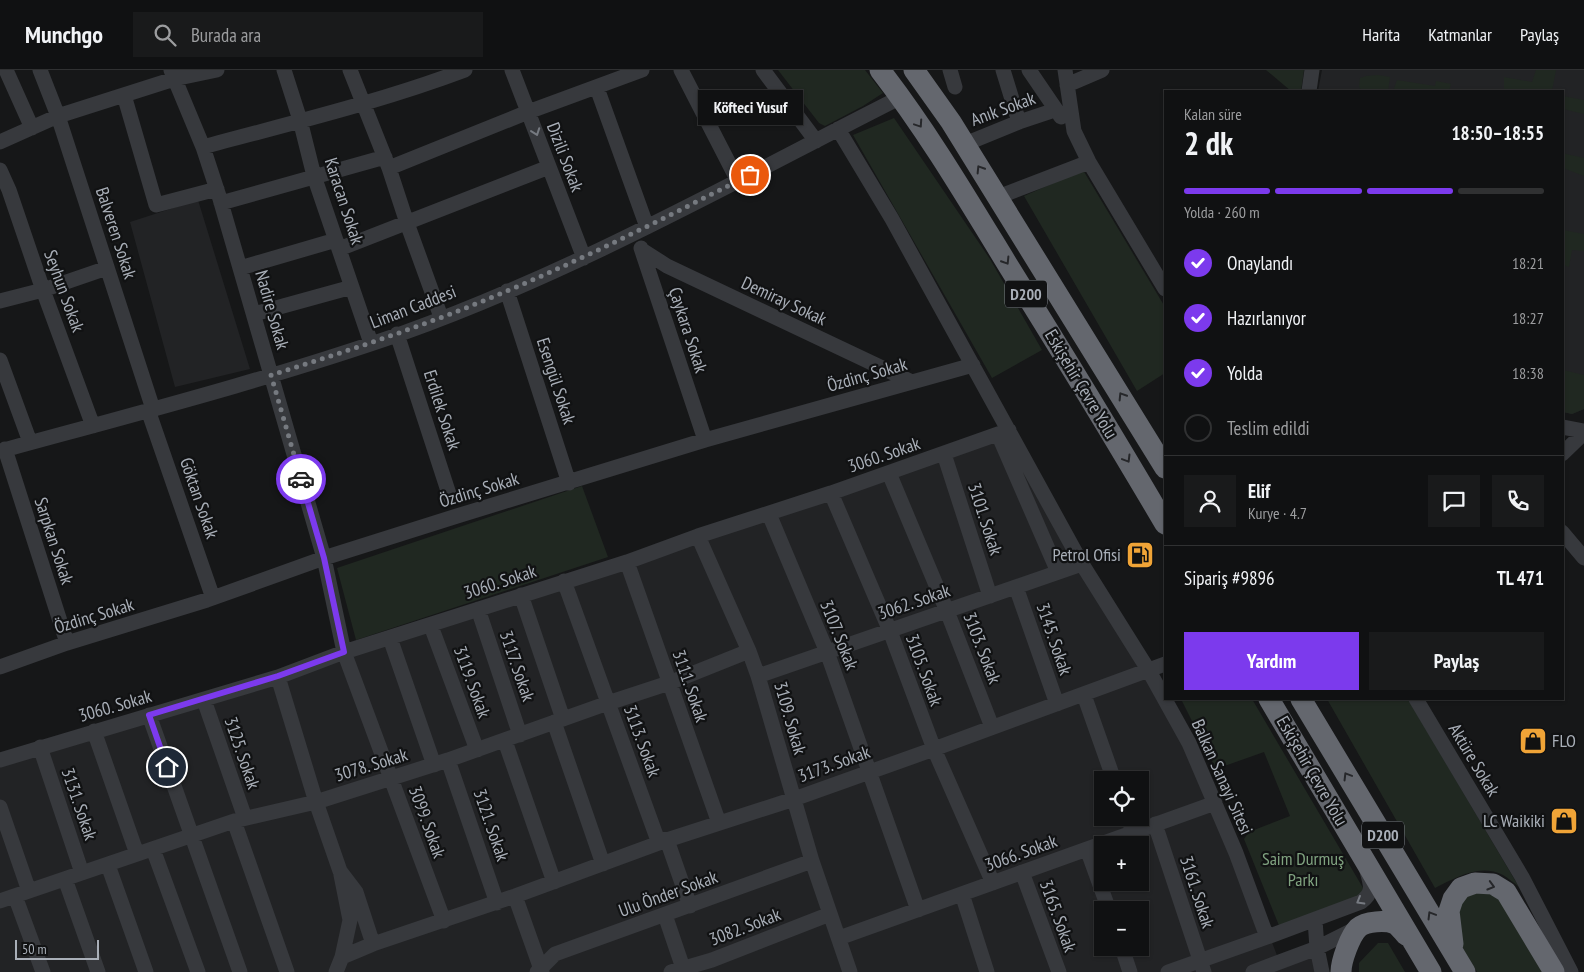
<!DOCTYPE html>
<html lang="tr">
<meta charset="utf-8">
<style>
body{margin:0;font-family:"PT Sans Narrow",sans-serif;background:#191a1b;color:#f1f3f6;height:100vh;display:flex;flex-direction:column;font-size:19px;white-space:nowrap}
*{box-sizing:border-box;margin:0}
p{font-size:16px;color:#9c9d9f}
.icon{flex:none;width:28px;height:28px;fill:none;stroke:currentColor;stroke-width:2;stroke-linecap:round;stroke-linejoin:round}
.map{position:relative;flex:1;overflow:hidden}
.details{position:absolute;left:1164px;top:20px;width:400px;height:610px;display:flex;flex-direction:column;background:#101112;border-radius:0px;box-shadow:0 1px 4px #0004,0 0 0 1px #303132}
.details>*{flex:none}
.buttons{position:absolute;left:1094px;top:701px;display:grid;gap:10px}
.buttons a{display:grid;place-items:center;width:55px;height:55px;border-radius:0px;background:#101112;box-shadow:0 1px 4px #0004,0 0 0 1px #303132;font-size:25px}
.scale{position:absolute;left:15px;bottom:12px;width:84px;box-sizing:border-box;padding-left:5px;border:2px solid #a9afb8;border-top:0;font-size:14px;line-height:18px;white-space:nowrap;color:#a9afb8;-webkit-text-stroke:4px #111213;paint-order:stroke}
.pin{position:absolute;display:grid;place-items:center;width:42px;height:42px;color:#fff;margin:-21px;border:2px solid #fff;border-radius:50%;box-shadow:0 1px 5px #0007}
.courier{position:absolute;display:grid;place-items:center;width:50px;height:50px;margin:-25px;border:4px solid #7c3aed;border-radius:50%;background:#fff;color:#222;box-shadow:0 1px 6px #0007}
.bubble{position:absolute;height:35px;border-radius:0px;background:#101112;box-shadow:0 1px 4px #0004,0 0 0 1px #303132;font-size:16px;font-weight:800;line-height:35px;text-align:center}
.overview em{font-style:normal;font-weight:800}
.overview div{display:flex;flex-direction:column-reverse}
.overview{display:flex;align-items:center;justify-content:space-between;height:85px;padding:0 20px}
h1{font-size:32px;font-weight:800;line-height:38px}
.bar{display:grid;grid-template-columns:repeat(4,1fr);gap:8px 5px;align-content:center;height:60px;padding:0 20px}
.bar i{height:6px;border-radius:4px;background:#303132}
.bar .on{background:#7c3aed}
.bar p{grid-column:span 4}
.line{display:flex;align-items:center;gap:12px;padding:0 20px;border-top:1px solid #303132}
.line div{flex:1}
.round{display:grid;place-items:center;flex:none;width:52px;height:52px;border-radius:0px;background:#191a1b}
ol{padding:0 20px;list-style:none}
li{display:flex;align-items:center;gap:15px;height:55px}
li p{margin-inline-start:auto}
li .icon{padding:5px;border-radius:50%;background:#7c3aed;color:#fff;stroke-width:4}
li:last-child{color:#9c9d9f}
li i{width:28px;height:28px;border:2px solid #303132;border-radius:50%}
.action{display:flex;gap:10px;margin-top:auto;padding:10px 20px}
.action a{flex:1;height:58px;border-radius:0px;background:#7c3aed;color:#fff;font-size:20px;font-weight:800;line-height:58px;text-align:center}
.action a+a{background:#191a1b;color:#f1f3f6}
header{display:flex;align-items:center;gap:30px;box-sizing:border-box;height:70px;padding:0 25px;background:#101112;border-bottom:1px solid #303132}
header strong{font-size:24px}
nav{display:flex;gap:28px;margin-inline-start:auto;font-size:18px}
.search{width:350px;height:45px;background:#191a1b;display:flex;align-items:center;gap:12px;box-sizing:border-box;padding:0 18px;border-radius:0px;color:#9c9d9f;font-size:19px}
.map>svg:first-child{display:block}
.built{fill:#222325;fill-rule:evenodd}
.green{fill:#202821}
.lines{fill:none;stroke-linecap:round;stroke-linejoin:round}
.minor{stroke:#37393d;stroke-width:15}
.highway{stroke:#64676e;stroke-width:21}
.oneway{stroke:#26272a}
.oneway2{stroke:#767a81}
.done{stroke:#767a80;stroke-width:5;stroke-dasharray:0 9}
.route{stroke:#7c3aed;stroke-width:6}
.labels{text-anchor:middle;stroke-width:4.5;stroke-linejoin:round;paint-order:stroke}
.shield{fill:#111213;stroke:#7b8086;stroke-width:1}
.shield-label{font-size:16px;font-weight:bold;fill:#a9afb8}
.street-label{font-size:18px;fill:#a9afb8;stroke:#111213}
.poi-label{font-size:18px;fill:#a9afb8;stroke:#111213;text-anchor:end}
.park-label{font-size:18px;fill:#80a380;stroke:#111213}
</style>
<header>
<strong>Munchgo</strong>
<div class="search"><svg class="icon" aria-label="search" viewBox="0 0 24 24"><circle cx="10" cy="10" r="6"/><path d="M15 15l6 6"/></svg>Burada ara</div>
<nav><a>Harita</a><a>Katmanlar</a><a>Paylaş</a></nav>
</header>
<div class="map">
<svg width="1584" height="902" viewBox="0 0 1584 902">
<rect width="100%" height="100%" fill="#161718"/>
<path class="built" d="M1322,0H1584V339L1572,344L1563,342L1562,21H1318Z
M198,130L250,299L175,317L130,152Z
M1007,366L1205,697L1278,888L1307,875L1319,902H0V684L350,584ZM1102,710H1140V748H1102ZM1102,775H1140V812H1102ZM1102,840H1140V878H1102Z"/>
<path class="green" d="M778,0H865L883,23L863,36L825,56L819,53Z
M1266,0H1304L1301,21H1291Z
M1536,0H1556L1552,21H1504V7L1532,12Z
M1378,5L1390,7L1388,21H1361L1359,16L1360,8L1366,6Z
M1397,10L1435,16L1436,11L1451,14L1449,21H1393Z
M1563,26L1584,30V44L1563,39Z
M894,48L990,189L1042,280L992,308L853,65Z
M1562,83L1584,88V106L1563,98Z
M1083,100L1165,237V303L1137,321L1024,126Z
M1563,160L1584,164V181L1572,180L1569,197L1563,195Z
M1563,300L1584,305V339L1572,344L1563,342Z
M582,416L608,487L356,570L337,498Z
M1181,629H1252L1366,823L1280,858L1244,769L1249,762L1290,746L1264,682L1216,699Z
M1327,629H1408L1519,817C1514,813 1508,808 1503,805C1479,793 1456,808 1435,818Z
M1494,818L1545,902H1477L1454,864L1455,830Z
M1378,873H1388L1405,902H1359V893Z"/>
<g class="lines">
<path class="minor" d="M6,0L32,58
M40,0L58,46L153,339
M171,0L203,77L220,129L324,488L344,582L444,851
M284,0L300,50L314,106L371,273
M350,0L389,98L407,153L441,247
M512,0L584,188
M681,0L738,111
M763,0L816,71
M950,0L955,17
M1003,0L1019,52
M1029,0L1061,47
M1065,0L1074,61L1089,92L1165,219
M1067,15L1102,0
M597,18L647,157
M1309,21L1312,0
M124,25L156,135L217,119
M838,59L892,149L1082,494L1149,601L1189,673L1236,783L1267,867
M0,72L58,46L174,9L217,0
M965,74L1019,52L1055,40
M203,77C291,53 380,32 465,0
M389,98L528,42L642,0
M0,100L9,120L43,220L93,356
M998,127L1089,92
M221,133L385,87
M641,178L705,370
M339,179L549,97
M642,180L667,196L912,312
M240,198L336,170
M507,221L569,413
M0,231L43,220L107,198
M254,244L352,217
M397,264L450,427
M0,290L30,372
M148,340L213,528
M1562,357L1584,361
M998,364L1058,502
M5,379L67,573
M0,381C135,344 271,309 403,263C576,201 737,110 901,27
M944,384L990,526
M1562,384L1584,363
M889,403L947,541L992,657
M831,423L890,561L934,679L993,813
M769,444L827,582L918,840
M1562,462L1584,488
M698,466L749,581L758,606L812,791L850,902
M627,492L719,753
M564,511L657,768L667,770L690,836
M1016,517L1057,634
M521,525L563,649
M478,539L520,665
M431,556L477,680
M390,568L434,695
M0,597L67,573L207,530L324,488L457,446L705,370L973,295
M758,606L1082,494
M278,607L316,732L340,801L356,822L373,874
M1084,625L1114,710
M1416,629L1522,807L1571,902
M204,630L245,748
M149,645L240,902
M554,652L603,794
M94,661L137,784
M505,671L554,812
M40,677L82,803
M0,690L278,607L344,582L627,492L698,466L831,423L1009,360
M448,690L497,833
M0,737L29,821
M1128,748L1133,762
M234,751L287,902
M1155,754L1204,902
M153,779L198,902
M1087,779L1109,840
M108,795L146,902
M1022,802L1059,902
M341,805L350,850L342,887
M65,809L98,902
M962,824L987,902
M15,826L43,902
M515,826L542,902
M0,831L234,751L316,732L448,690L608,633L669,613L749,581
M665,845L683,898
M1315,850L1317,878L1322,902
M839,868L1215,733
M1122,878L1130,902
M336,902L342,887L373,874L515,826L667,770L794,729L934,679L1165,594
M537,902L555,884L812,791
M671,902L712,890L830,844
M1168,902L1267,867L1361,832C1374,822 1371,816 1367,801
M1253,902L1317,878L1357,858"/>
<path class="highway" d="M880,0C928,62 968,130 1009,197C1062,282 1114,367 1165,454
M914,0L951,52L1165,398
M1269,629L1431,902
M1301,629L1465,902
M1453,874L1449,841L1453,829L1461,818L1475,813L1493,814L1506,822L1554,902
M1341,902C1341,891 1350,866 1358,858C1366,851 1386,850 1395,854C1399,856 1403,862 1406,865"/>
</g>
<defs><path id="oneway-chevron" d="M-2-3.5L2.5 0L-2 3.5" fill="none" stroke-width="1.6" stroke-linecap="round" stroke-linejoin="round" transform="scale(1.25)"/></defs>
<g class="oneway">
<use href="#oneway-chevron" transform="translate(919 54) rotate(56)"/>
<use href="#oneway-chevron" transform="translate(980 99) rotate(-122)"/>
<use href="#oneway-chevron" transform="translate(1006 191) rotate(58)"/>
<use href="#oneway-chevron" transform="translate(1122 326) rotate(-122)"/>
<use href="#oneway-chevron" transform="translate(1127 389) rotate(59)"/>
<use href="#oneway-chevron" transform="translate(1347 706) rotate(-121)"/>
<use href="#oneway-chevron" transform="translate(1491 816) rotate(16)"/>
<use href="#oneway-chevron" transform="translate(1431 845) rotate(-121)"/>
</g>
<g class="oneway2">
<use href="#oneway-chevron" transform="translate(536 62) rotate(70)"/>
<use href="#oneway-chevron" transform="translate(1360 831) rotate(150)"/>
</g>
<g class="lines">
<path class="done" d="M301,409L271,305C351,280 430,254 507,221C590,186 670,145 750,105"/>
<path class="route" d="M167,697L149,645L278,606L344,582L324,488L301,409"/>
</g>
<defs>
<g id="fuel-square" transform="scale(1.4375)"><rect x="-9" y="-9" width="18" height="18" rx="4" fill="#f0a437" stroke="#111213"/><path d="M-5.5-6h7V0h2V4h1.3V-2.5L3-4.5l.8-.8L6-3V5H2.5V1h-1V6h-7ZM-4.2-4.7v3.2H.2V-4.7Z" fill="#111"/></g>
<g id="shop-square" transform="scale(1.4375)"><rect x="-9" y="-9" width="18" height="18" rx="4" fill="#f0a437" stroke="#111213"/><path d="M-5-2.5h2.3a2.7 3.5 0 0 1 5.4 0H5L5.5 6h-11ZM-1.5-2.5h3a1.5 2.3 0 0 0-3 0Z" fill="#111"/></g>
</defs>
<g fill-rule="evenodd">
<use href="#fuel-square" x="1140" y="485"/>
<use href="#shop-square" x="1533" y="671"/>
<use href="#shop-square" x="1564" y="751"/>
</g>
<g class="labels">
<g class="shield">
<rect x="1005" y="210.5" width="42" height="27" rx="4"/>
<rect x="1362" y="751.5" width="42" height="27" rx="4"/>
</g>
<g class="shield-label">
<text x="1026" y="230">D200</text>
<text x="1383" y="771">D200</text>
</g>
<g class="street-label">
<text transform="translate(1003 39) rotate(-20)" y="6">Anık Sokak</text>
<text transform="translate(565 87) rotate(69)" y="6">Dizili Sokak</text>
<text transform="translate(344 131) rotate(72)" y="6">Karacan Sokak</text>
<text transform="translate(116 163) rotate(72)" y="6">Balveren Sokak</text>
<text transform="translate(64 221) rotate(70)" y="6">Seyhun Sokak</text>
<text transform="translate(784 231) rotate(25)" y="6">Demiray Sokak</text>
<text transform="translate(413 237) rotate(-21)" y="6">Liman Caddesi</text>
<text transform="translate(272 240) rotate(74)" y="6">Nadire Sokak</text>
<text transform="translate(688 260) rotate(72)" y="6">Çaykara Sokak</text>
<text transform="translate(867 305) rotate(-16)" y="6">Özdinç Sokak</text>
<text transform="translate(556 311) rotate(72)" y="6">Esengül Sokak</text>
<text transform="translate(1081 314) rotate(59)" y="6">Eskişehir Çevre Yolu</text>
<text transform="translate(442 340) rotate(72)" y="6">Erdilek Sokak</text>
<text transform="translate(884 385) rotate(-19)" y="6">3060. Sokak</text>
<text transform="translate(479 420) rotate(-17)" y="6">Özdinç Sokak</text>
<text transform="translate(199 428) rotate(71)" y="6">Göktan Sokak</text>
<text transform="translate(985 449) rotate(72)" y="6">3101. Sokak</text>
<text transform="translate(54 471) rotate(72)" y="6">Sarpkan Sokak</text>
<text transform="translate(500 512) rotate(-18)" y="6">3060. Sokak</text>
<text transform="translate(914 532) rotate(-19)" y="6">3062. Sokak</text>
<text transform="translate(94 546) rotate(-17)" y="6">Özdinç Sokak</text>
<text transform="translate(839 565) rotate(68)" y="6">3107. Sokak</text>
<text transform="translate(1054 569) rotate(71)" y="6">3145. Sokak</text>
<text transform="translate(982 578) rotate(69)" y="6">3103. Sokak</text>
<text transform="translate(517 596) rotate(71)" y="6">3117. Sokak</text>
<text transform="translate(924 600) rotate(70)" y="6">3105. Sokak</text>
<text transform="translate(472 612) rotate(70)" y="6">3119. Sokak</text>
<text transform="translate(690 616) rotate(71)" y="6">3111. Sokak</text>
<text transform="translate(115 636) rotate(-16)" y="6">3060. Sokak</text>
<text transform="translate(790 648) rotate(74)" y="6">3109. Sokak</text>
<text transform="translate(642 671) rotate(70)" y="6">3113. Sokak</text>
<text transform="translate(242 683) rotate(71)" y="6">3125. Sokak</text>
<text transform="translate(1474 690) rotate(59)" y="6">Aktüre Sokak</text>
<text transform="translate(834 694) rotate(-20)" y="6">3173. Sokak</text>
<text transform="translate(371 695) rotate(-17)" y="6">3078. Sokak</text>
<text transform="translate(1312 701) rotate(60)" y="6">Eskişehir Çevre Yolu</text>
<text transform="translate(1222 707) rotate(66)" y="6">Balkan Sanayi Sitesi</text>
<text transform="translate(79 734) rotate(71)" y="6">3131. Sokak</text>
<text transform="translate(427 752) rotate(70)" y="6">3099. Sokak</text>
<text transform="translate(491 755) rotate(71)" y="6">3121. Sokak</text>
<text transform="translate(1021 783) rotate(-20)" y="6">3066. Sokak</text>
<text transform="translate(1197 822) rotate(72)" y="6">3161. Sokak</text>
<text transform="translate(668 824) rotate(-20)" y="6">Ulu Önder Sokak</text>
<text transform="translate(1058 846) rotate(70)" y="6">3165. Sokak</text>
<text transform="translate(745 857) rotate(-21)" y="6">3082. Sokak</text>
</g>
<g class="poi-label">
<text x="1121" y="491">Petrol Ofisi</text>
<text x="1552" y="677" text-anchor="start">FLO</text>
<text x="1545" y="757">LC Waikiki</text>
</g>
<g class="park-label">
<text x="1303" y="795">Saim Durmuş<tspan x="1303" dy="21">Parkı</tspan></text>
</g>
</g>
</svg>
<div class="buttons">
<a><svg class="icon" aria-label="locate" viewBox="0 0 24 24"><circle cx="12" cy="12" r="6"/><path d="M12 2v4M12 18v4M2 12h4M18 12h4"/></svg></a>
<a>+</a>
<a>−</a>
</div>
<div class="scale">50 m</div>
<div class="pin" style="left:750px;top:105px;background:#ea580c"><svg class="icon" aria-label="bag" viewBox="0 0 24 24"><path d="M5 8h14l-1 12H6zM9 8a3 3 0 0 1 6 0"/></svg></div>
<div class="pin" style="left:167px;top:697px;background:#1f2937"><svg class="icon" aria-label="home" viewBox="0 0 24 24"><path d="M3 11l9-7 9 7M6 9v11h12V9"/></svg></div>
<div class="courier" style="left:301px;top:409px"><svg class="icon" aria-label="car" viewBox="0 0 24 24"><path d="M5 17H2v-5l4-1 3-4h7l3 4 3 1v5h-3M9 17h6M6 11h13"/><circle cx="7" cy="17" r="2"/><circle cx="17" cy="17" r="2"/></svg></div>
<div class="bubble" style="left:698px;top:20px;width:105px">Köfteci Yusuf</div>
<section class="details">
<div class="overview"><div><h1>2 dk</h1><p>Kalan süre</p></div><em>18:50–18:55</em></div>
<div class="bar"><i class="on"></i><i class="on"></i><i class="on"></i><i></i><p>Yolda · 260 m</p></div>
<ol>
<li><svg class="icon" aria-label="check" viewBox="0 0 24 24"><path d="M5 12l5 5 9-10"/></svg>Onaylandı<p>18:21</p></li>
<li><svg class="icon" aria-label="check" viewBox="0 0 24 24"><path d="M5 12l5 5 9-10"/></svg>Hazırlanıyor<p>18:27</p></li>
<li><svg class="icon" aria-label="check" viewBox="0 0 24 24"><path d="M5 12l5 5 9-10"/></svg>Yolda<p>18:38</p></li>
<li><i></i>Teslim edildi</li>
</ol>
<div class="line" style="height:90px"><a class="round"><svg class="icon" aria-label="person" viewBox="0 0 24 24"><circle cx="12" cy="8" r="4"/><path d="M4 21q1-7 8-7t8 7"/></svg></a><div><b>Elif</b><p>Kurye · 4.7</p></div><a class="round"><svg class="icon" aria-label="chat" viewBox="0 0 24 24"><path d="M4 5h16v11H9l-5 4z"/></svg></a><a class="round"><svg class="icon" aria-label="phone" viewBox="0 0 24 24"><path d="M5 4h4l2 5-3 2q2 4 5 5l2-3 5 2v4C11 20 4 13 5 4z"/></svg></a></div>
<div class="line" style="height:65px"><div>Sipariş #9896</div><b>TL 471</b></div>
<div class="action"><a>Yardım</a><a>Paylaş</a></div>
</section>
</div>
